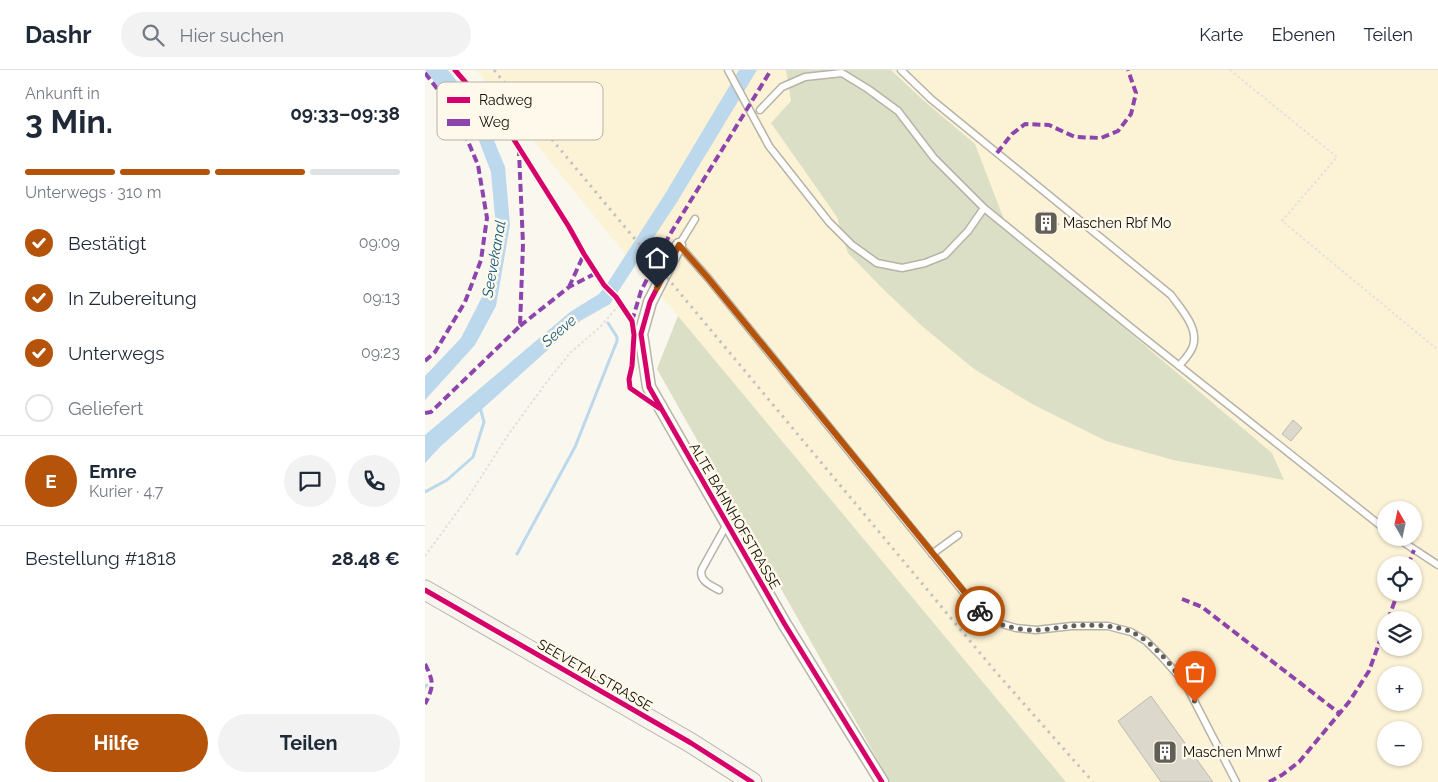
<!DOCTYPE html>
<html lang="de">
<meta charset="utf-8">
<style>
body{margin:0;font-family:Raleway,sans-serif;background:#f2f2f3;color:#1f2937;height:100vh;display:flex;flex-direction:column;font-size:19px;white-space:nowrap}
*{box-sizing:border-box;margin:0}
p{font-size:16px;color:#747a83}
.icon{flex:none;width:28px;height:28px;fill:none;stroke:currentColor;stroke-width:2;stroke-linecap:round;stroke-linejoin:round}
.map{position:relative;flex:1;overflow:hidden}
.details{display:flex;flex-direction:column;background:#fff;width:425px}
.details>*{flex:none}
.needle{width:32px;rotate:351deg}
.controls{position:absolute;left:952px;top:431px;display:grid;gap:10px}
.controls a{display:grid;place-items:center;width:45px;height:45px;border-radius:50%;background:#fff;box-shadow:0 1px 4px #0004;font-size:25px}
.pin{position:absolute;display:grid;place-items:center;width:42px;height:42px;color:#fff;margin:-51px -21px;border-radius:50% 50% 50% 0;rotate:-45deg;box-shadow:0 0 5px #0007}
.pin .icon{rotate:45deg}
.courier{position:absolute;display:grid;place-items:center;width:50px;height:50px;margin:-25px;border:4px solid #b45309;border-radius:50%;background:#fff;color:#222;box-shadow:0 1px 6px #0007}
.overview em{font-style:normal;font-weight:700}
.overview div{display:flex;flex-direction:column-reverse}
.overview{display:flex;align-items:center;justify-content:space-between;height:85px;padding:0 25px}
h1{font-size:32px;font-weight:700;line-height:38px}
.bar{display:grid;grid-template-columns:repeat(4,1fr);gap:8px 5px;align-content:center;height:60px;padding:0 25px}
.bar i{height:6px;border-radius:4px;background:#e0e1e3}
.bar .selected{background:#b45309}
.bar p{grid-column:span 4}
.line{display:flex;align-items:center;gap:12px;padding:0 25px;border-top:1px solid #e0e1e3}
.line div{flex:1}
.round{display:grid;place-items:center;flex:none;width:52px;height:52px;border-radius:26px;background:#f2f2f3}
ol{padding:0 25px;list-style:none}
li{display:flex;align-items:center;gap:15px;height:55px}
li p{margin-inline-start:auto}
li .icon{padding:5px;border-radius:50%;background:#b45309;color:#fff;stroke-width:4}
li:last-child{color:#747a83}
li i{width:28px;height:28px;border:2px solid #e0e1e3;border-radius:50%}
.action{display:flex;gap:10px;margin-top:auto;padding:10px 25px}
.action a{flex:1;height:58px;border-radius:30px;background:#b45309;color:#fff;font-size:20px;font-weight:700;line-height:58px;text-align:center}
.action a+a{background:#f2f2f3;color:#1f2937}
header{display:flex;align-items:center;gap:30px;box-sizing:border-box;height:70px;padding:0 25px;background:#fff;border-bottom:1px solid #e0e1e3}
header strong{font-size:24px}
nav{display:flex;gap:28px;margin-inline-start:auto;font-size:18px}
.search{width:350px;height:45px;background:#f2f2f3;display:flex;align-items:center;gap:12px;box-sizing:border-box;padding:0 18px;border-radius:28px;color:#747a83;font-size:19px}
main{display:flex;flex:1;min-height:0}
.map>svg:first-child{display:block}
.built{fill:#fcf3d7;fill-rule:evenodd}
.green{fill:#dbdfc5}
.water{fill:#bbd8ec}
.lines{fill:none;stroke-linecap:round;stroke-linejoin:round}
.stream{stroke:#bbd8ec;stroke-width:3}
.building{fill:#dcd8cb;stroke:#bcb9af}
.lane-casing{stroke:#b7b3a9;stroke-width:9}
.street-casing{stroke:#b7b3a9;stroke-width:15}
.secondary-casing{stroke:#b7b3a9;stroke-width:21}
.path{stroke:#e2e1de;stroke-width:2;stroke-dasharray:2.5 2.5;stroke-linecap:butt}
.lane{stroke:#fefefd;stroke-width:6}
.street{stroke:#fefefd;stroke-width:12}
.secondary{stroke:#f7f4f0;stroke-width:19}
.rail{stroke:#c3c1bf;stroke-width:3;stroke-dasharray:2.5 5;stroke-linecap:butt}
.quiet{stroke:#8e44ad;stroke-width:4;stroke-dasharray:8 4;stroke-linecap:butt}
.cycleway-casing{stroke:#fef9eb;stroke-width:8}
.cycleway{stroke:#d6006c;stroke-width:5}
.done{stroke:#635f56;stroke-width:5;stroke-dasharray:0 9}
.route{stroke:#b45309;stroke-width:6}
.labels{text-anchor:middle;stroke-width:5;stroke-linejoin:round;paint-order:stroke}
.poi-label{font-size:14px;fill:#120d03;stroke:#fef9eb;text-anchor:start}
.street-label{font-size:14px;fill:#120d03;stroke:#fef9eb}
.water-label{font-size:15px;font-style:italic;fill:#125882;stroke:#fef9eb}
.key{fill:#fef9eb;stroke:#b7b2a5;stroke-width:1}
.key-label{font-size:14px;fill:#120d03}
</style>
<header>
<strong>Dashr</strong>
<div class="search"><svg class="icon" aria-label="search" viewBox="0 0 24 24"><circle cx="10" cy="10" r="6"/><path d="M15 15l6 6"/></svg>Hier suchen</div>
<nav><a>Karte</a><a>Ebenen</a><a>Teilen</a></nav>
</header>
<main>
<section class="details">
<div class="overview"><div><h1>3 Min.</h1><p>Ankunft in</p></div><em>09:33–09:38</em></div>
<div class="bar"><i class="selected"></i><i class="selected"></i><i class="selected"></i><i></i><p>Unterwegs · 310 m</p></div>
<ol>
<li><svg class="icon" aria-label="check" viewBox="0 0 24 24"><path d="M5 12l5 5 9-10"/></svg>Bestätigt<p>09:09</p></li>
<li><svg class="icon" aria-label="check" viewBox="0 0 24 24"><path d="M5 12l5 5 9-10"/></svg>In Zubereitung<p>09:13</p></li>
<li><svg class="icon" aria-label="check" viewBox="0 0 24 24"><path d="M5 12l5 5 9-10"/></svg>Unterwegs<p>09:23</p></li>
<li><i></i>Geliefert</li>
</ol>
<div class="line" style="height:90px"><b class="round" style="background:#b45309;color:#fff">E</b><div><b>Emre</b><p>Kurier · 4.7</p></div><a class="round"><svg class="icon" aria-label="chat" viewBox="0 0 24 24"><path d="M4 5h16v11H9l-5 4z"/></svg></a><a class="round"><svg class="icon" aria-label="phone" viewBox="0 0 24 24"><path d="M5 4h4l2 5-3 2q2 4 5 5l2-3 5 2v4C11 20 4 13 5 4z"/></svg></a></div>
<div class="line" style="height:65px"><div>Bestellung #1818</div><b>28.48 €</b></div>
<div class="action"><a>Hilfe</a><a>Teilen</a></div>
</section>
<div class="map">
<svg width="1013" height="712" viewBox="0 0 1013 712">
<rect width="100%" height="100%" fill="#faf7ef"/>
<path class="built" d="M51,0H1013V712H465L232,299L253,246L191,173ZM961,440H989V468H961ZM961,495H989V522H961ZM961,550H989V578H961ZM961,605H989V632H961ZM961,660H989V688H961Z"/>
<path class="green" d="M361,0H466L498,30L550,74L583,160L847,383L859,410L748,390L681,371L609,335L549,299L497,256L458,219L423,183L412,147L346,53L366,31Z
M253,246L641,712H465L232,299Z"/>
<path class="water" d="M0,0H23L44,26L63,56L80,97L85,155L71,236L50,275L0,330V306L36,268L58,225L71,158L66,102L51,63Z
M314,0H332L252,132L185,234L155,251L15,377L0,393V365L145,242L174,224L182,214L240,124Z"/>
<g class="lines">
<path class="stream" d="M0,422L22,410L48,387L59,352L55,337
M92,484L150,377L192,271V267L183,253
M0,617L2,615"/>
</g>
<path class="building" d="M618,141L634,154L624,165L609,153Z
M868,350L877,358L866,371L857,364Z
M726,626L788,712H736L693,651Z"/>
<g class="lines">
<g class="lane-casing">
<path id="lane" d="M303,0L344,76L404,152L427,175L452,193L477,198L500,193L520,185L543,161L559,138
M476,0L506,29L746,225C756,239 774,258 768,276C766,283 759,290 754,296
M335,40L357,17L380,7L417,3L443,19L473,41L509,88L559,138L714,264L961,460
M270,149L254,175L283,208L553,540L570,552L591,558L611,560L647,556H683L706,562L721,571L737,587L760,613L811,712
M972,468L1013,495
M507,484L533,465
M294,520C285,515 273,510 277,499L302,454"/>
</g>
<g class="street-casing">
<path id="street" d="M254,175L225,232L216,264L224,317L359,553L457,712"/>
</g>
<g class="secondary-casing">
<path id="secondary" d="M0,520L266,673L327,712"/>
</g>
<path class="path" d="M805,0L912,87L857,151L1013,280
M0,486L44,426L83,365L121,313L145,283L175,257L195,234"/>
<use href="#lane" class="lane"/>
<use href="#street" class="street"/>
<use href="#secondary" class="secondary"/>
<path class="rail" d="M69,0L570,601L668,712"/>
<path class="quiet" d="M0,3L31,43L53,95L62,148L56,190L40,232L10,282L0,291
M572,83L587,64L600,54L624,55L650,67L676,68L693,61L706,44L711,23L703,0
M144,217L159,184
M207,251L216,221L244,166L346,0
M95,256L144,217L171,203
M0,343L6,342L95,256L98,174L94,82
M983,495L989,480
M757,529L777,537L914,643
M963,550L973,522
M0,594C9,612 9,616 0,634
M844,712L857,705L874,692L924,632L944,601L961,554"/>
<g class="cycleway-casing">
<path id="cycleway" d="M30,0L86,65L144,157L159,184L179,215L191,227L207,251L209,265L207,296L204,309L205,318L234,338
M254,175L225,232L216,264L224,317L359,553L457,712
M0,520L266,673L327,712"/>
</g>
<use href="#cycleway" class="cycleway"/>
</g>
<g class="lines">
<path class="done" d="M555,541C560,545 565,550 570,552C581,557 600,561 612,560C623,560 635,557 646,556C663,554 691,555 707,562C733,575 757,607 770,632"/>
<path class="route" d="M232,218L254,175L283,208L555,541"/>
</g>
<defs>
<g id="building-square" transform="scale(1.25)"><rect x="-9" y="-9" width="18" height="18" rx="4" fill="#635f56" stroke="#fef9eb"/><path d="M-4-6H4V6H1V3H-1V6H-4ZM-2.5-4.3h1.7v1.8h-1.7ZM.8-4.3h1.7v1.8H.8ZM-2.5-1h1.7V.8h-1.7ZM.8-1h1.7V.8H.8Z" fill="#fff"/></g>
</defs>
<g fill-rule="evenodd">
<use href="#building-square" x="621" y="153"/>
<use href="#building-square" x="740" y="682"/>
</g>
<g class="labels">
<g class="poi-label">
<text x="638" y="158">Maschen Rbf Mo</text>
<text x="758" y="687">Maschen Mnwf</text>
</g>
<g class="street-label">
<text transform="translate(310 446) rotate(60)" y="5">ALTE BAHNHOFSTRASSE</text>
<text transform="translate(170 605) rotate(30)" y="5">SEEVETALSTRASSE</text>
</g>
<g class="water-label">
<text transform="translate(69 189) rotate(-80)" y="5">Seevekanal</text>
<text transform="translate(134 261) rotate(-40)" y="5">Seeve</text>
</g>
</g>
<rect x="12" y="12" width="166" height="58" rx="8" class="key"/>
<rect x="22" y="27" width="23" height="6" fill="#d6006c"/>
<rect x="22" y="49" width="23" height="7" fill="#8e44ad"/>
<g class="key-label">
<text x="54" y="35">Radweg</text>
<text x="54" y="57">Weg</text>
</g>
</svg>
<div class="controls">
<a><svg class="needle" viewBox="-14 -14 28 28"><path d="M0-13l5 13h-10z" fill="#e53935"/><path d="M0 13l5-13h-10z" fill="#747a83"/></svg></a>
<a><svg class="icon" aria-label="locate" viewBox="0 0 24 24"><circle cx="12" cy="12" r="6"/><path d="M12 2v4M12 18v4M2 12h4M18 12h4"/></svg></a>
<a><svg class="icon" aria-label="layers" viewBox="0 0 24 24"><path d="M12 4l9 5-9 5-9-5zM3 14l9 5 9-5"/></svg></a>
<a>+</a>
<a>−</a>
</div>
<div class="pin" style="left:770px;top:632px;background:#ea580c"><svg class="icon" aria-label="bag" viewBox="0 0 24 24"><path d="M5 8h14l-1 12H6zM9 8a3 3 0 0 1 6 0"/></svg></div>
<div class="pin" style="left:232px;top:218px;background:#1f2937"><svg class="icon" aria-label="home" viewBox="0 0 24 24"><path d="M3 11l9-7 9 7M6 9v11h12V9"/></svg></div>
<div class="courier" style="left:555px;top:541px"><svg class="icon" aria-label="bike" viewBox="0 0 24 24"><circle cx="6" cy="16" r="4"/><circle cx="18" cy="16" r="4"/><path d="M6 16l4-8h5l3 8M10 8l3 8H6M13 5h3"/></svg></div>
</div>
</main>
